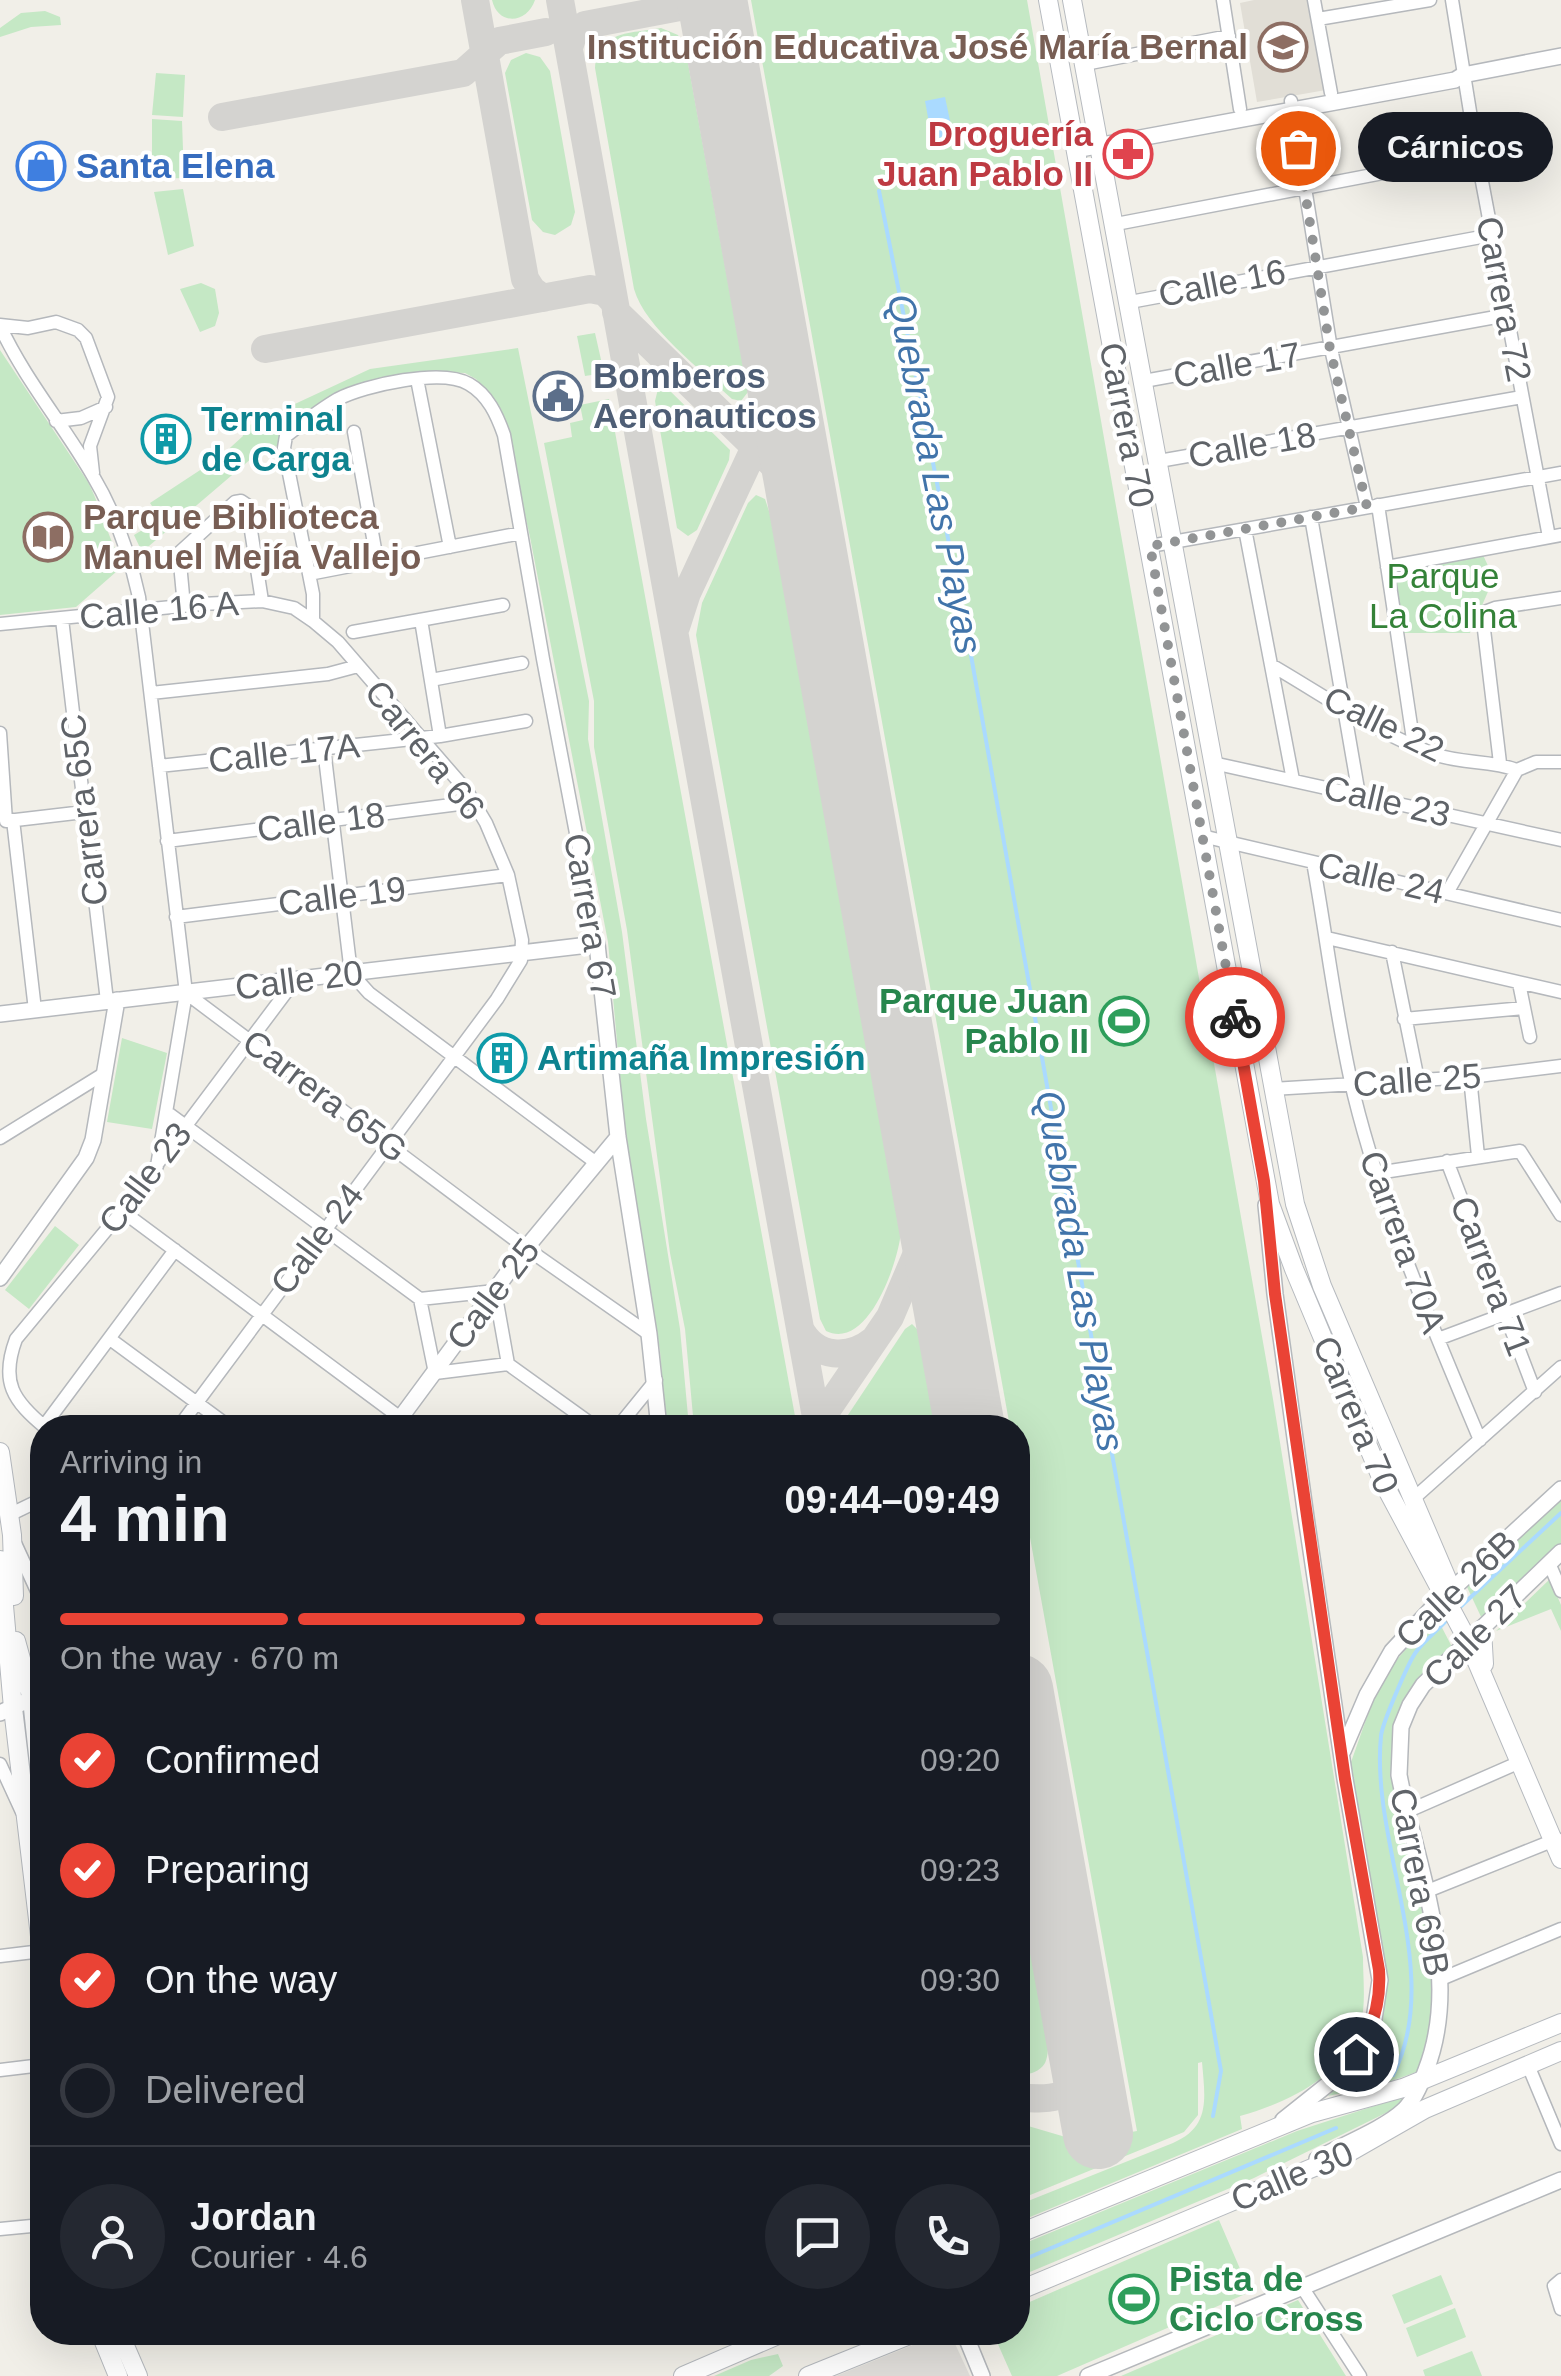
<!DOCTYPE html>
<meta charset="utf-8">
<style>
body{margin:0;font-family:Arial,sans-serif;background:#242831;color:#f1f3f6;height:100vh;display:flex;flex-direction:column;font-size:38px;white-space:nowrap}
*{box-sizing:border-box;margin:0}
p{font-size:32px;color:#9ea1a6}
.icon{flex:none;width:55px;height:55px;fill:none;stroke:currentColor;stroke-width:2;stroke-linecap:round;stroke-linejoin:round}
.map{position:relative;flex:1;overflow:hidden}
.details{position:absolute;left:30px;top:1415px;width:1000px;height:930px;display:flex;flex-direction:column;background:#171b24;border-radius:40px;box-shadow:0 10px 40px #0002}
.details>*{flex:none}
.pin{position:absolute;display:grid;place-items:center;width:85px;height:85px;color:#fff;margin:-42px;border:5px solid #fff;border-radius:50%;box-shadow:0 2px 10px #0007}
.courier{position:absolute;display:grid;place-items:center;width:100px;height:100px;margin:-50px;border:8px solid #ea4335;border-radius:50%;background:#fff;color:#222;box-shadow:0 2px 12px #0007}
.bubble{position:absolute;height:70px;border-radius:35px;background:#171b24;box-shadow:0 10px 40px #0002;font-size:32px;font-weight:700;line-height:70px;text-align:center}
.headline em{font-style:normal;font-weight:700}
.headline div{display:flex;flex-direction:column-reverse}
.headline{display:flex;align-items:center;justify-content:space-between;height:170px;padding:0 30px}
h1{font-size:65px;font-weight:700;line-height:75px}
.bar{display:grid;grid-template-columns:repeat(4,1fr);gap:15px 10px;align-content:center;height:120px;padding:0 30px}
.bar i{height:12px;border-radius:8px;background:#363941}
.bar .on{background:#ea4335}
.bar p{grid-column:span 4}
.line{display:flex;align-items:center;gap:25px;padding:0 30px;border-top:2px solid #363941}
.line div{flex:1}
.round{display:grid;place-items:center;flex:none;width:105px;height:105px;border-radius:52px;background:#242831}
ol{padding:0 30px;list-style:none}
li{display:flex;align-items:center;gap:30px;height:110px}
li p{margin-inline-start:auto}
li .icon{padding:10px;border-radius:50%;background:#ea4335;color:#fff;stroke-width:4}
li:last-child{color:#9ea1a6}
li i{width:55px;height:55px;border:5px solid #363941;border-radius:50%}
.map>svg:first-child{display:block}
.industrial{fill:#e0deda}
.education{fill:#e1ded6}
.green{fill:#c5e8c5}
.water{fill:#aadaff}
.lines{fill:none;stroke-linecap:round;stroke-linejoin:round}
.stream{stroke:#aadaff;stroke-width:4}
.taxiway{stroke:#d4d3d0;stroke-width:28}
.runway{stroke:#d4d3d0;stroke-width:70}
.minor-casing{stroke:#b5b8bc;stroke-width:15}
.tertiary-casing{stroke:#b5b8bc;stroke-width:18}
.secondary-casing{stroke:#b6babf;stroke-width:20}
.minor{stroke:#fff;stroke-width:12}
.tertiary{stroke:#fff;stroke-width:15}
.secondary{stroke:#fff;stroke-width:18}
.done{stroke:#929495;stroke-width:10;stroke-dasharray:0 18}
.route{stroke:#ea4335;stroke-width:12}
.labels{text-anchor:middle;stroke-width:8;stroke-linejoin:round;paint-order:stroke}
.education-label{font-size:35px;font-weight:bold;fill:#785e54;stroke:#fff;text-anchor:end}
.health-label{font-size:35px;font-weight:bold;fill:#be3a42;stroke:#fff;text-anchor:end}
.shop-label{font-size:35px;font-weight:bold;fill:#366cbe;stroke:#fff;text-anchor:start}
.street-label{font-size:35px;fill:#5f6368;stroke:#fff}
.service-label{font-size:35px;font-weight:bold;fill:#4e5e75;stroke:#fff;text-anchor:start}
.culture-label{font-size:35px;font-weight:bold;fill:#0d838f;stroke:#fff;text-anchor:start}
.park-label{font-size:35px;fill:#348238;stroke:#fff}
.leisure-label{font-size:35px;font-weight:bold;fill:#27864d;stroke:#fff;text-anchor:end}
.water-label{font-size:38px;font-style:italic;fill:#4174aa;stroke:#fff}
</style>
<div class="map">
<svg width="1561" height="2376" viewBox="0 0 1561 2376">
<rect width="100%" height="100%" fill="#f1efe8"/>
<path class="industrial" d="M945,2332L950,2333L970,2376H836Z"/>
<path class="education" d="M1254,0H1310L1326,90L1257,102L1240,3Z"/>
<path class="green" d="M492,0H535C527,24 498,26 492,0Z
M751,0H1027L1273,1399L1363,1957C1363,1975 1365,1994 1363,2011C1355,2071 1291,2102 1240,2116L1242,2129L1018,2222V2205L1173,2143C1211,2127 1205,2098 1202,2062L1198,2063V2115L1184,2132L1018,2200V2123L1079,2141L1137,2131L1018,1471V1428L1010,1427Z
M45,11L60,17L61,25L31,27L0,37V28L21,13Z
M661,28L678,35L686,52L748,392L741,401L732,399C702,370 645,328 634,289L595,68C599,30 629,34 661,28Z
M526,53L540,57L550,71L575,212L571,225L555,235L543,232L532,220L505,73L511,60Z
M156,73L185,75L183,117L152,115Z
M152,119L182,121L184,178L152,179Z
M183,189L194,246L168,255L154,192Z
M201,283L215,289L219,313L215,326L200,332L180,289Z
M595,333L604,373L585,376L577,336Z
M518,348L589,701L588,739L622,932L646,1119L680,1329L689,1427H666L660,1351L626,1141L608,942L530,537L501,409L476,379L465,373L430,372L352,390L281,444L252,458L142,552L134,535L149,526L145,520L156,512L150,503L220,457L243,436L241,429L370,369Z
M0,350L88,482C103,511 106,536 124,565L76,607L0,615Z
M665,386L730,450L729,460L697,530L688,536L677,528L655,401L658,389Z
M609,399L797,1427H694L685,1329L670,1253L627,930L594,747V701L544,443L572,437L570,423L583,420L580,405Z
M756,495L765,499L770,514L901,1232C898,1263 868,1351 826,1331L820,1319L696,635L702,603L748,503Z
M1483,555L1489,568L1497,571L1470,633H1401L1394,601L1398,565Z
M122,1038L167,1053L152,1129L107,1122Z
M55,1226L79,1245L29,1309L5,1290Z
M912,1324L920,1332L938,1427H840L905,1329Z
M1561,1498V1545L1483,1621L1467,1587Z
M1550,1579L1561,1605V1631L1551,1609L1496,1631Z
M1436,1616L1452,1647C1439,1659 1425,1671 1414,1685C1358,1760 1425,1879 1433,1962C1436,2000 1429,2033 1422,2070L1383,2084L1328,2096L1351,2074L1374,2034L1385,1966L1350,1765L1375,1694L1390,1667Z
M1018,1859C1024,1896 1059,2035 1045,2063C1039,2073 1028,2075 1018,2074Z
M1402,2097L1404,2104L1254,2178L1018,2277V2246L1297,2131Z
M1219,2220L1250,2292L1057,2376H1012L993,2333L1018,2332V2307Z
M1441,2275L1453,2304L1404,2324L1392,2295Z
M1298,2300L1346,2376H1121Z
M1455,2308L1466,2337L1417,2357L1406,2328Z
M1472,2351L1482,2376H1425L1423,2370Z
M778,2354L783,2366L769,2376H714L751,2360Z"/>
<path class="water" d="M945,97L953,135L932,139L925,101Z"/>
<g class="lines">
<path class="stream" d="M879,191L969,644L1221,2071L1213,2116
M1458,1609L1561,1513
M1393,2075C1445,1974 1370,1844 1381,1736C1382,1724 1408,1663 1416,1652C1425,1640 1438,1630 1448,1619
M1018,2262L1336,2128"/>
<path class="taxiway" d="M475,0L525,279L532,290L543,298
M560,0L818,1428
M569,48L573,35L585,25L685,6C705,8 713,16 718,35
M222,117L463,73L499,41L546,32
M616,312L792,483L803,504
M265,349L590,289L605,292L614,302
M676,627L687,593L776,402L781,381
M800,1329C816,1359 849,1360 874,1340
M819,1428L828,1408L890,1317L932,1218
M1018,2097C1053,2101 1078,2099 1084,2059"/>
<path class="runway" d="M712,0L970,1428
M1018,1689L1098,2134"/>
<g class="minor-casing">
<path id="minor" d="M1223,0L1240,109
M1314,0L1331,93
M1452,0L1477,155L1549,537
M1318,19L1430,0
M1085,64L1229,36
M1291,101L1331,349L1367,507
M1116,224L1477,155
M1130,302L1492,235
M0,325L28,328L56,322L78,330L86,338L108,397L90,446L93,473
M0,326C25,380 63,424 93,476C115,513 130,556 139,597L186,993L157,1166
M417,379L450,547
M1144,381L1507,315
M56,421L81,418L106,407
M354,432L377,560
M1159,461L1522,397
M1378,505L1414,746
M1311,517L1359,795
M1245,529L1293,780
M1150,546L1561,473
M1387,567L1561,535
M309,574L521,533
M184,606L179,553L235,502L241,501L247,505L262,601
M62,619L107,1001
M421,620L440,736
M313,621V594L284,448L286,436C303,423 319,410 338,399C365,385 442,368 469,384C488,395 497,415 504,435L543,659L597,944
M0,624L202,604L262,601L294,608L313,621L338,642L467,791L486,823L508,875L522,940L521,960L497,999L178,1428
M353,632L503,605
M1271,665C1323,695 1376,733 1434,754C1461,764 1490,760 1517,770L1536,762H1561
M431,680L522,663
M151,693L328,674L358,666
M0,733L6,821
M324,749L351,973L369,993L595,1162
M1213,763L1561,840
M1500,763L1482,613L1495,608L1561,598
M159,766L440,736L526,721
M13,820L35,1010
M7,821L84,812
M1202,836L1561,920
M167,841L475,802
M1313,862C1327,939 1336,1019 1354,1095C1383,1213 1433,1328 1480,1440
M1447,893L1517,770
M176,917L508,875
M1327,938L1561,992
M1392,952L1418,1080
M1519,983L1530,1037
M186,993L526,1248L649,1334
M1404,1019L1524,1008
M1470,1077L1478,1156
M1272,1089L1470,1077L1561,1066
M168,1113L420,1299L435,1373L508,1364L597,1428
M0,1138L105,1073
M1447,1161L1535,1392
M1377,1173L1520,1151L1561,1215
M122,1211L414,1428
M420,1299L495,1291L508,1364
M110,1339L231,1428
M1438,1339L1561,1293
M44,1426L175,1250
M46,1428C13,1401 0,1382 16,1339L122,1211L296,979
M617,1428L656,1380
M1412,1500L1561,1367
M9,1515L42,1499
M14,1541L42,1602
M1549,1563L1561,1591
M0,1764L22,1812
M1406,1812L1520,1762
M1425,1892L1557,1839
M0,1956L42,1951
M1441,1979L1561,1929
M0,2070L42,2065
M1530,2070L1561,2144
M0,2229L42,2225
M1561,2280L1554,2286L1561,2309
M1302,2287L1360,2376"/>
</g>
<g class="tertiary-casing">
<path id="tertiary" d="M1075,150L1455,80L1463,75L1561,56
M0,1014L597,944L618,1137L649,1334L659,1428
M1266,1205L1275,1294L1306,1517L1345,1779L1380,1980L1374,2019L1356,2055L1332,2081L1283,2120
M0,1278L86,1158L93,1140L117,1000
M393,1428L526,1248L618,1137
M0,1713L42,1694
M1343,1751L1367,1695L1392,1651L1434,1606L1561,1489
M1317,2159C1342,2145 1384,2129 1404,2110C1415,2099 1421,2084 1426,2070C1463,1975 1417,1869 1399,1775L1401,1727L1410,1705L1423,1685L1561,1552
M964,2332L982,2376
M1088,2376L1561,2180"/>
</g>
<g class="secondary-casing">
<path id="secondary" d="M1048,0L1270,1204L1294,1269L1383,1482L1468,1641L1561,1859
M1072,0L1295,1204L1322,1286L1453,1593
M0,1452L12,1535L14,1596
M0,1560L13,1708L42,1953
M1482,1629L1484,1664
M16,1641L32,1699L42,1792
M1018,2234L1312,2113L1403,2088L1561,2023
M1018,2291L1348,2153L1425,2109L1561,2051
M100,2332L118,2376
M119,2332L138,2376
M683,2376L785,2332
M808,2376L917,2332"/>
</g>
<use href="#minor" class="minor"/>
<use href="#tertiary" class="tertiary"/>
<use href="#secondary" class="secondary"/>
</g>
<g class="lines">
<path class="done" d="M1235,1017L1150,546L1367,507L1330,349L1298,148"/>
<path class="route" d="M1235,1017L1264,1181L1275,1294L1345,1779L1379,1970C1381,2000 1373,2029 1356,2054"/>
</g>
<defs>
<g id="school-ring" transform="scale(2.5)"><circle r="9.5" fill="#fff" stroke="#8d6e63" stroke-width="1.5"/><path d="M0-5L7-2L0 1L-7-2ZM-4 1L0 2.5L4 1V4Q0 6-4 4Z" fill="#8d6e63"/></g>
<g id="pharmacy-ring" transform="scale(2.5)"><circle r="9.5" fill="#fff" stroke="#e0444e" stroke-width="1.5"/><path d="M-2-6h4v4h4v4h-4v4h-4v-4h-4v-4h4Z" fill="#e0444e"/></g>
<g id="shop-ring" transform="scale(2.5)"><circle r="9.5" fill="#fff" stroke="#3f7fe0" stroke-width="1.5"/><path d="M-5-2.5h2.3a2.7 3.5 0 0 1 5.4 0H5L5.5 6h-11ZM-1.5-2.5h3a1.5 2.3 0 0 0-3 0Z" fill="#3f7fe0"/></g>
<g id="civic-ring" transform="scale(2.5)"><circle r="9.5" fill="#fff" stroke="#5c6f8a" stroke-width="1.5"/><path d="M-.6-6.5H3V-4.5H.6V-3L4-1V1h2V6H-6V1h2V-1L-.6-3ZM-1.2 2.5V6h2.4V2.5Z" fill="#5c6f8a"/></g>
<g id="building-ring" transform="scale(2.5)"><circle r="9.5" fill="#fff" stroke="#0f9aa8" stroke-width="1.5"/><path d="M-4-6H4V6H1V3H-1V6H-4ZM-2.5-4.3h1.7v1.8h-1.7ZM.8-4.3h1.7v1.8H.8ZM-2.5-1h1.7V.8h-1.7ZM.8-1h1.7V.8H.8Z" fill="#0f9aa8"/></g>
<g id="library-ring" transform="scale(2.5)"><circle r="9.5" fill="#fff" stroke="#8d6e63" stroke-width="1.5"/><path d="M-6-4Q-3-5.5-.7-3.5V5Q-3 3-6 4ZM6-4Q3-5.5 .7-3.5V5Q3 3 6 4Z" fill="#8d6e63"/></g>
<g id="stadium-ring" transform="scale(2.5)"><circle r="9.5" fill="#fff" stroke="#2e9e5b" stroke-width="1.5"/><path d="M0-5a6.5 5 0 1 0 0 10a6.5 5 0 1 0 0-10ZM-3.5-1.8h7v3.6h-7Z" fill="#2e9e5b"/></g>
</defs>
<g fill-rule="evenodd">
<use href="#school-ring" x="1283" y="47"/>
<use href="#pharmacy-ring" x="1128" y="154"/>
<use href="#shop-ring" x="41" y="166"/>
<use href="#civic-ring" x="558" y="396"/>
<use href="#building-ring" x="166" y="439"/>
<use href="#library-ring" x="48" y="537"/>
<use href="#stadium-ring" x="1124" y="1021"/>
<use href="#building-ring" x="502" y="1058"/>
<use href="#stadium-ring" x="1134" y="2299"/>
</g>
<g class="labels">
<g class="education-label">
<text x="1248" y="59">Institución Educativa José María Bernal</text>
<text x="83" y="529" text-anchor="start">Parque Biblioteca<tspan x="83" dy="40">Manuel Mejía Vallejo</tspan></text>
</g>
<g class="health-label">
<text x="1093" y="146">Droguería<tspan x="1093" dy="40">Juan Pablo II</tspan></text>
</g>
<g class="shop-label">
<text x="76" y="178">Santa Elena</text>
</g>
<g class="street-label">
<text transform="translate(1222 283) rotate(-11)" y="12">Calle 16</text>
<text transform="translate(1504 299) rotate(79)" y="12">Carrera 72</text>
<text transform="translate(1237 365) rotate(-10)" y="12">Calle 17</text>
<text transform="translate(1127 425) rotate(79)" y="12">Carrera 70</text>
<text transform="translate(1252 445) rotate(-10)" y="12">Calle 18</text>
<text transform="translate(159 610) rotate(-5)" y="12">Calle 16 A</text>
<text transform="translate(1384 724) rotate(26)" y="12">Calle 22</text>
<text transform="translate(425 750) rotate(51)" y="12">Carrera 66</text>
<text transform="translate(284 753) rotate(-6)" y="12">Calle 17A</text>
<text transform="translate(1387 801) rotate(13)" y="12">Calle 23</text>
<text transform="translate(84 810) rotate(-97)" y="12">Carrera 65C</text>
<text transform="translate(321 822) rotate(-7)" y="12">Calle 18</text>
<text transform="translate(1381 878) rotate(13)" y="12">Calle 24</text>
<text transform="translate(342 896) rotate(-7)" y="12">Calle 19</text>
<text transform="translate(590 916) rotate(80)" y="12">Carrera 67</text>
<text transform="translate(299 980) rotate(-7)" y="12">Calle 20</text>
<text transform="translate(1417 1080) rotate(-4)" y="12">Calle 25</text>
<text transform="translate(325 1096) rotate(37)" y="12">Carrera 65G</text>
<text transform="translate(145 1178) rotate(-53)" y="12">Calle 23</text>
<text transform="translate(317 1239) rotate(-53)" y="12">Calle 24</text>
<text transform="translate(1403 1242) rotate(70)" y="12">Carrera 70A</text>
<text transform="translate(1491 1276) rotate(69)" y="12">Carrera 71</text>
<text transform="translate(493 1294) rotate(-53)" y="12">Calle 25</text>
<text transform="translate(1356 1415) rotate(67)" y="12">Carrera 70</text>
<text transform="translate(1456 1589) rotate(-44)" y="12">Calle 26B</text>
<text transform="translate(1475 1636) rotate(-45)" y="12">Calle 27</text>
<text transform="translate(1420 1882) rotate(79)" y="12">Carrera 69B</text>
<text transform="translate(1292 2176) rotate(-23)" y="12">Calle 30</text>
</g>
<g class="service-label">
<text x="593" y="388">Bomberos<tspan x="593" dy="40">Aeronauticos</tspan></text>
</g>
<g class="culture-label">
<text x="201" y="431">Terminal<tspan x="201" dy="40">de Carga</tspan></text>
<text x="537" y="1070">Artimaña Impresión</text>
</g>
<g class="park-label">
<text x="1443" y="588">Parque<tspan x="1443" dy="40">La Colina</tspan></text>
</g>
<g class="leisure-label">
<text x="1089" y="1013">Parque Juan<tspan x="1089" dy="40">Pablo II</tspan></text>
<text x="1169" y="2291" text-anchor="start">Pista de<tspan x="1169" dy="40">Ciclo Cross</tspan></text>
</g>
<g class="water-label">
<text transform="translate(935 474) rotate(79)" y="13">Quebrada Las Playas</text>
<text transform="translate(1080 1271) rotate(80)" y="13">Quebrada Las Playas</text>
</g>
</g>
</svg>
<div class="pin" style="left:1298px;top:148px;background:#ea580c"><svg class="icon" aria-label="bag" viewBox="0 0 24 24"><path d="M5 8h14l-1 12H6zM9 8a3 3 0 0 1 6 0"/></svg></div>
<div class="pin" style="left:1356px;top:2054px;background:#1f2937"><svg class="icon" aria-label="home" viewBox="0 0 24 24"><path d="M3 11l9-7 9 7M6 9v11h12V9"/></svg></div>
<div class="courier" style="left:1235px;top:1017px"><svg class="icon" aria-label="bike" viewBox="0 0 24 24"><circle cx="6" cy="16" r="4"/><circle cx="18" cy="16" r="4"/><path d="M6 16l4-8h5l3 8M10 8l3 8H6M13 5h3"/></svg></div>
<div class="bubble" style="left:1358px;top:112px;width:195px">Cárnicos</div>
<section class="details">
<div class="headline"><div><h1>4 min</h1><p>Arriving in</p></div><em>09:44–09:49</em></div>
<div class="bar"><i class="on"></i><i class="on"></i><i class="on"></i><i></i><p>On the way · 670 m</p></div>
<ol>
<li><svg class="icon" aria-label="check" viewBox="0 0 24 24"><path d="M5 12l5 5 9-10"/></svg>Confirmed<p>09:20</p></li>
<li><svg class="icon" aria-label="check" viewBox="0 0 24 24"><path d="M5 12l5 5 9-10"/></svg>Preparing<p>09:23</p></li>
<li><svg class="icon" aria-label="check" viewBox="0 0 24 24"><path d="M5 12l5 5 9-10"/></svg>On the way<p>09:30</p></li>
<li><i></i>Delivered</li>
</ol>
<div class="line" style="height:180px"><a class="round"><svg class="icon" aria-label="person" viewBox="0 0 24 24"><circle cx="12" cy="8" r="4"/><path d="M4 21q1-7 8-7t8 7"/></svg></a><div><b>Jordan</b><p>Courier · 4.6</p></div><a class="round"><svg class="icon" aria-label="chat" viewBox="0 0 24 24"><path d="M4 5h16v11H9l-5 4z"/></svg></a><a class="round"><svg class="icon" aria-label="phone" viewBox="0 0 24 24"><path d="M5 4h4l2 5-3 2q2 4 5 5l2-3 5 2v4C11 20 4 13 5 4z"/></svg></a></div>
</section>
</div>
